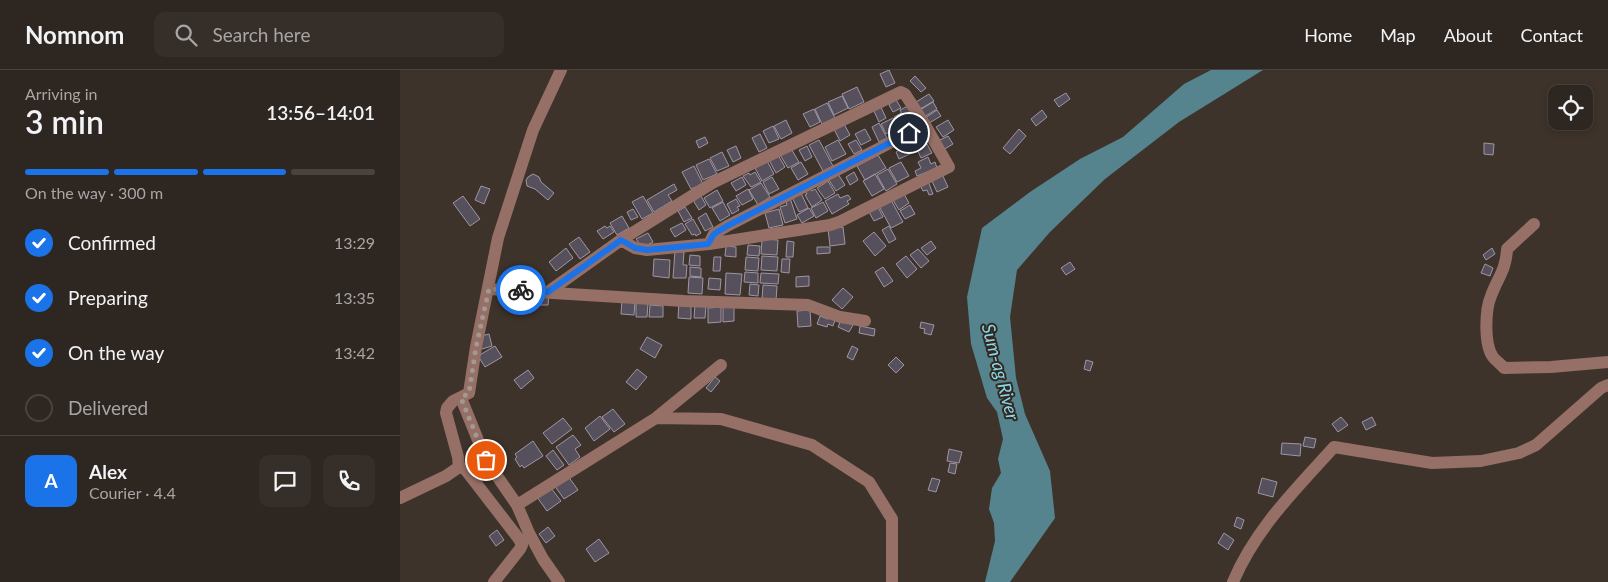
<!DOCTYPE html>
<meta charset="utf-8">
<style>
body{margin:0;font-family:Lato,sans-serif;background:#362e29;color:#f1f3f6;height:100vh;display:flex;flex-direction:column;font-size:19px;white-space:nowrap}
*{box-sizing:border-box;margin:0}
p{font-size:16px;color:#a7a5a5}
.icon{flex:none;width:28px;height:28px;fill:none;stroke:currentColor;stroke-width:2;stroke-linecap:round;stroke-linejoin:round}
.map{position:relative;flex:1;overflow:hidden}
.drawer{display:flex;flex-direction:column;background:#2e2620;width:400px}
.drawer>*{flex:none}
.buttons{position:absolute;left:1148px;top:15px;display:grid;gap:10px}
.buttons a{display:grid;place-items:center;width:45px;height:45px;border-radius:10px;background:#2e2620;box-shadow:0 2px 8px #0003,0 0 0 1px #49433e;font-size:25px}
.pin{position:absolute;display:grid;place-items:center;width:42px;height:42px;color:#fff;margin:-21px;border:2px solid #fff;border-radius:50%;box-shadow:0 1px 5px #0007}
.courier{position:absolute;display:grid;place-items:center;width:50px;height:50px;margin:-25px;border:4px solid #1a73e8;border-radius:50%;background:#fff;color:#222;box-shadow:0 1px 6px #0007}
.summary em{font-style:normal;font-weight:600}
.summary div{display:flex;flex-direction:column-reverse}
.summary{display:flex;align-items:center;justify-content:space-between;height:85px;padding:0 25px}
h1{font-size:32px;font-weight:600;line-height:38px}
.bar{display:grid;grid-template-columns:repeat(4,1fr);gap:8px 5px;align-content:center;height:60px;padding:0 25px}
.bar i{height:6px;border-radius:4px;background:#49433e}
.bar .active{background:#1a73e8}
.bar p{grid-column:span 4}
.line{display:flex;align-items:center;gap:12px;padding:0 25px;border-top:1px solid #49433e}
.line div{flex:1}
.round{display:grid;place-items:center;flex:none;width:52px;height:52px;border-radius:10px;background:#362e29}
ol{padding:0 25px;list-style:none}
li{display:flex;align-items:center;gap:15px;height:55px}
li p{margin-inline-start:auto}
li .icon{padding:5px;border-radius:50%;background:#1a73e8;color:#fff;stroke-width:4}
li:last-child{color:#a7a5a5}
li i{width:28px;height:28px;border:2px solid #49433e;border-radius:50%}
header{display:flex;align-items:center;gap:30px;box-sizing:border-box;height:70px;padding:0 25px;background:#2e2620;border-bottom:1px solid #49433e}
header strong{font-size:24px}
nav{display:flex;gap:28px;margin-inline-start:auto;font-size:18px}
.search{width:350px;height:45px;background:#362e29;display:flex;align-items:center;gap:12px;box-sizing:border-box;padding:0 18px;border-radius:10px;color:#a7a5a5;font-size:19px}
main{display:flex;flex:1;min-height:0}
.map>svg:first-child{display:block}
.water{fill:#55848f}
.building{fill:#564f5c;stroke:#9e96a5}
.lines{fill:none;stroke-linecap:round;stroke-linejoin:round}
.minor{stroke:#967066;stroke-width:12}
.done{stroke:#a19992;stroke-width:5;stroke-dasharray:0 9}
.route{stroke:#1a73e8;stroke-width:6}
.labels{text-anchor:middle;stroke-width:4;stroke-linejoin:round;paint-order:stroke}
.water-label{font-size:18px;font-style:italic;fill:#89daed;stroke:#342920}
</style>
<header>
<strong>Nomnom</strong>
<div class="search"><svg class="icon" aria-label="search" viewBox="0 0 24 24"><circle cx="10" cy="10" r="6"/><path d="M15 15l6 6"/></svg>Search here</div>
<nav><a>Home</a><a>Map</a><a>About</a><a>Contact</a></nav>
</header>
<main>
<section class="drawer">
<div class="summary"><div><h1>3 min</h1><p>Arriving in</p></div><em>13:56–14:01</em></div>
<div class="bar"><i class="active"></i><i class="active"></i><i class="active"></i><i></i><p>On the way · 300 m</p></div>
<ol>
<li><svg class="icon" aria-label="check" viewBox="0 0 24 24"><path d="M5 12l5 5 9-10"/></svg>Confirmed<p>13:29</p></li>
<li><svg class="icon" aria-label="check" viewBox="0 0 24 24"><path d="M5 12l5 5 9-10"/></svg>Preparing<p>13:35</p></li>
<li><svg class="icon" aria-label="check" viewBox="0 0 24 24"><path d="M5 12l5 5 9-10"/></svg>On the way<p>13:42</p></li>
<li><i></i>Delivered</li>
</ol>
<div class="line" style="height:90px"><b class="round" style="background:#1a73e8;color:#fff">A</b><div><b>Alex</b><p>Courier · 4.4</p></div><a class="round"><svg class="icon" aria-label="chat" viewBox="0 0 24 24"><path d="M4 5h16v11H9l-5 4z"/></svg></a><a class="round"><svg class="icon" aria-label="phone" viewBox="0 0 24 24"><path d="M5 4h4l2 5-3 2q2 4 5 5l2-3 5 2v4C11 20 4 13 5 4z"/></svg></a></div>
</section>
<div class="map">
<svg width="1208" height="512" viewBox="0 0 1208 512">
<rect width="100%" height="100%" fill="#3e332a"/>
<path class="water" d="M811,0H863L779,52L705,109L650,162L617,200L610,247L616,308L625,344L650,401L655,448L610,512H585L595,471L594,453L589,439L592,418L601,403L598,389L603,369L597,342L587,328L571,274L567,227L582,158L630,122L680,89L723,67L784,14Z"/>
<path class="building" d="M489,0L495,13L486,17L480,4Z
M515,6L526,18L521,22L510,11Z
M457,17L464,32L449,39L442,24Z
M666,23L670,29L659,37L654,30Z
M529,24L534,31L520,39L516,32Z
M442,26L448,38L434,45L428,32Z
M495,28L501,38L493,42L489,35Z
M533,32L537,39L524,47L520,40Z
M427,33L435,48L422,54L415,39Z
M480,35L486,48L479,52L473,39Z
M508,36L517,53L509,57L500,40Z
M414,39L420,52L410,57L403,44Z
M537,40L541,46L529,53L525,48Z
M642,40L647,47L636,56L631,49Z
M501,43L506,53L499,57L494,47Z
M493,48L500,61L491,66L489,62L486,64L481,54Z
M386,50L392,63L381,69L374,56Z
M548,50L554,60L543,67L536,57Z
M479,53L487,68L479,72L472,57Z
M444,54L450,65L440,71L434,59Z
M373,56L379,69L369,73L363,61Z
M465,59L471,70L461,75L455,64Z
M619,59L626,66L610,84L603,78Z
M520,63L525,73L516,78L510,68Z
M360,64L367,78L359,82L352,68Z
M548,66L553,74L543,80L538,71Z
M305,67L308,73L299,78L296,71Z
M419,70L433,96L423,101L409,75Z
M438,70L446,84L432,91L425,77Z
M456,70L462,80L454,84L448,74Z
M507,72L512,83L499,89L496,82L500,80L498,76Z
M1084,73L1094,74L1093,85L1084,84Z
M527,74L532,83L521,88L517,79Z
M336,76L341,88L333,92L327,80Z
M407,76L412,87L405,91L399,80Z
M390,77L399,92L388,98L379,83Z
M322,82L329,96L317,101L310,88Z
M378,85L385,97L376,103L369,90Z
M478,85L486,98L465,110L457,96Z
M528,87L531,94L535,92L537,98L517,106L515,101L521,98L518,92Z
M309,89L317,104L303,110L296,95Z
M367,91L374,104L362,111L355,98Z
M401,92L408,104L398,110L391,98Z
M501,92L509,106L497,112L489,98Z
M294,96L303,114L291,119L282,102Z
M488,99L497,114L486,121L477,105Z
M355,102L361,112L351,117L343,106L349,103L350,105Z
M454,102L458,110L450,115L446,107Z
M133,104L139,107L141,112L154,123L148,130L135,119L127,116L126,110L128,107Z
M438,104L445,115L436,121L429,110Z
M475,104L484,119L472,126L463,111Z
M542,104L548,117L537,122L531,109Z
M342,107L346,115L336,121L331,113Z
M372,107L379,119L369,124L363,112Z
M428,111L435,123L425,129L417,118Z
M528,111L533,124L529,125L527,120L523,121L520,115Z
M361,113L370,127L358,135L349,120Z
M274,114L277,120L268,125L272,131L254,142L247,130Z
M81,116L90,119L84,134L75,130Z
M410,118L412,121L415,119L422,130L412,137L405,125L407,124L405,121Z
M348,119L353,129L342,135L336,126Z
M317,120L323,131L310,138L304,128Z
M401,123L408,138L399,142L392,127Z
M438,124L440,128L448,125L451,129L447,131L449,134L432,144L425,131Z
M504,124L509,133L499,140L493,130Z
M63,126L80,149L70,156L53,133Z
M243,126L253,143L242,149L232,132Z
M301,126L306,135L299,140L293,130Z
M390,128L397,149L385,153L380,137L387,135L385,129Z
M336,129L340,136L337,137L339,140L332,144L327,134Z
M491,130L503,152L491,158L479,136Z
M323,132L330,145L320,151L312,138Z
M423,132L428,141L416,148L411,138Z
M510,135L515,144L505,149L500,141Z
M285,137L292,148L284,152L278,141Z
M478,137L483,147L474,151L469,142Z
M409,138L414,146L402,153L397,145Z
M233,139L238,147L231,150L227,142Z
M379,139L383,155L369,158L365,143Z
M306,143L313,157L305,161L298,148Z
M222,146L229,158L217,165L210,153Z
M293,149L301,163L296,166L295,164L292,165L285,154Z
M282,153L286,160L275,167L270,159Z
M205,156L207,158L210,156L214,162L203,169L197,161Z
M489,156L496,169L489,173L482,160Z
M443,157L445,174L430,176L428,159Z
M474,162L486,176L475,186L463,171Z
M248,163L253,172L242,178L236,169Z
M179,167L190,182L180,189L169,174Z
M362,169L378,170L377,185L361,184Z
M387,171L394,172L393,187H386Z
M531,171L536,178L527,185L521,178Z
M348,175L360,176L359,186L347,185Z
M326,176L336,177V187L325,186Z
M417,177H430V183L417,184Z
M166,178L173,188L156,201L149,192Z
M1092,178L1095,184L1086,190L1083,185Z
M518,179L529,191L521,198L510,185Z
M275,181L284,182L283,195H287L286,208H273Z
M290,185L300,186V196L289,195Z
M362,186L378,187L377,201L361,200Z
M506,186L517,199L507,208L496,194Z
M314,187H321L320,201H313Z
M346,187L359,188L358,201L345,200Z
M254,189L270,190L269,208L253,206Z
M382,189H390L389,203L381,202Z
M670,192L675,199L666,205L661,198Z
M1085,194L1093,198L1090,206L1081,203Z
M290,197L301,198V207L290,206Z
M483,197L493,211L484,217L475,202Z
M345,202L358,203V213L344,212Z
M326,203L342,204L340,225L325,224Z
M361,203L379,204L378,214L360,213Z
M409,206V216L396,217V207Z
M289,207L303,208L302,224L288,223Z
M309,208L321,209L320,220L308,219Z
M350,214L359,215L358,226L349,225Z
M363,215L377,216L376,231L362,230Z
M443,218L453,227L442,239L432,230Z
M104,221L120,222V236H104Z
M135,224H149L148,235H134Z
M222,230L235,231L234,245L221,244Z
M279,232L291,233V249L278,248Z
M236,233H248L247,247H236Z
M295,234L306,235L305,248H294Z
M250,235L263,236V247H249Z
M321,237V252L308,253V238Z
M323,237H334V251L323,252Z
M410,240L411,256L398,257L397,241Z
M420,246L428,249L436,247L433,256L428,254L427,257L417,254Z
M441,250L453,255L449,262L438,257Z
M521,252L534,255L531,265L524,263L525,259L520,258Z
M460,256L475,259L474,266L459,263Z
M89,264L92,276L82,279L78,267Z
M247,267L262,275L255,288L240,279Z
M95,276L102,287L85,297L78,286Z
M452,276L458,279L453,290L447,287Z
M496,287L504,295L496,303L488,295Z
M686,290L693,292L690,301L684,299Z
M237,299L247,307L236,320L226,312Z
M128,300L134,308L121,319L114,310Z
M315,307L320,311L311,322L306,318Z
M213,339L225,354L214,362L202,347Z
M200,346L210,359L194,371L185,358Z
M941,347L948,355L938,362L932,354Z
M972,347L976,355L966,360L962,352Z
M163,348L172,359L152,374L143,363Z
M173,365L181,375L175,379L180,387L169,395L156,377Z
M905,367L916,369L914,378L903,376Z
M133,371L143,386L124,398L122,395L120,397L115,389L117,387L115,384Z
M882,373L901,374L900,386L881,384Z
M549,379L562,382L559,393L547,391Z
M153,380L164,395L157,400L146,386Z
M550,393L557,394L555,404L548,402Z
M168,406L178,420L164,429L154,415Z
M532,408L540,410L536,422L528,420Z
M862,408L877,412L873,427L858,423Z
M151,418L161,431L147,441L137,427Z
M837,447L844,450L841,459L834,456Z
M148,457L155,466L146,473L139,464Z
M97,460L104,470L96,476L89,466Z
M824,463L834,470L828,480L818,473Z
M199,469L209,483L195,492L186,479Z"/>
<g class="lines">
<path class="minor" d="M1134,154L1107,179C1106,200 1098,207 1091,226C1085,240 1084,275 1093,287C1096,291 1101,294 1104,298L1151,297L1208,292
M309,174L314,164L327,156L525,55
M89,219L284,231L408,235L440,247L465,251
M148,222L221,170L314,112L501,22L505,24L525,55L549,97L439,152L430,155L309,174L247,180L235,178L221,170
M61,328L86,390L117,435L129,463L143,489L159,512
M256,348L321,295
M59,397L65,399L119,469L122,475L120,479L94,512
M0,428L46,406L59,397L58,387L46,343L47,338L53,331L69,323L76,277L98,168L133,60L161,0
M117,435L256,348L321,349L412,375L469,412L492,449V512
M833,512C855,459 896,419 934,377L1032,393L1081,391L1119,383L1136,375L1201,318L1208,315"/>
</g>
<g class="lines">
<path class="done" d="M86,390L61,328L69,323L76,277L89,219L121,220"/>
<path class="route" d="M121,220L148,222L221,170L235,178L247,180L308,174L314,164L327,156L509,63"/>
</g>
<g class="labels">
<g class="water-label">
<text transform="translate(600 302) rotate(75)" y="6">Sum-ag River</text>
</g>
</g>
</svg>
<div class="buttons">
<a><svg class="icon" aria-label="locate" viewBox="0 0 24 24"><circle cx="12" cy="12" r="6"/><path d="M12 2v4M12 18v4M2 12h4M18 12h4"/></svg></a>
</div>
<div class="pin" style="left:86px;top:390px;background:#ea580c"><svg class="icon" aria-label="bag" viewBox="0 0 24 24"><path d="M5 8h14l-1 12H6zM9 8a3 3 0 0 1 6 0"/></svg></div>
<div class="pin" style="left:509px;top:63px;background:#1f2937"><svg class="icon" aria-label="home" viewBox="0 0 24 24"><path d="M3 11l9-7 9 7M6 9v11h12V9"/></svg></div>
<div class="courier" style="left:121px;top:220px"><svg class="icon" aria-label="bike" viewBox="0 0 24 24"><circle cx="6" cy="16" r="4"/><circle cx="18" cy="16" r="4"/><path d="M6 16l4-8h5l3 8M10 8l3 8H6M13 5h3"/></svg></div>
</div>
</main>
